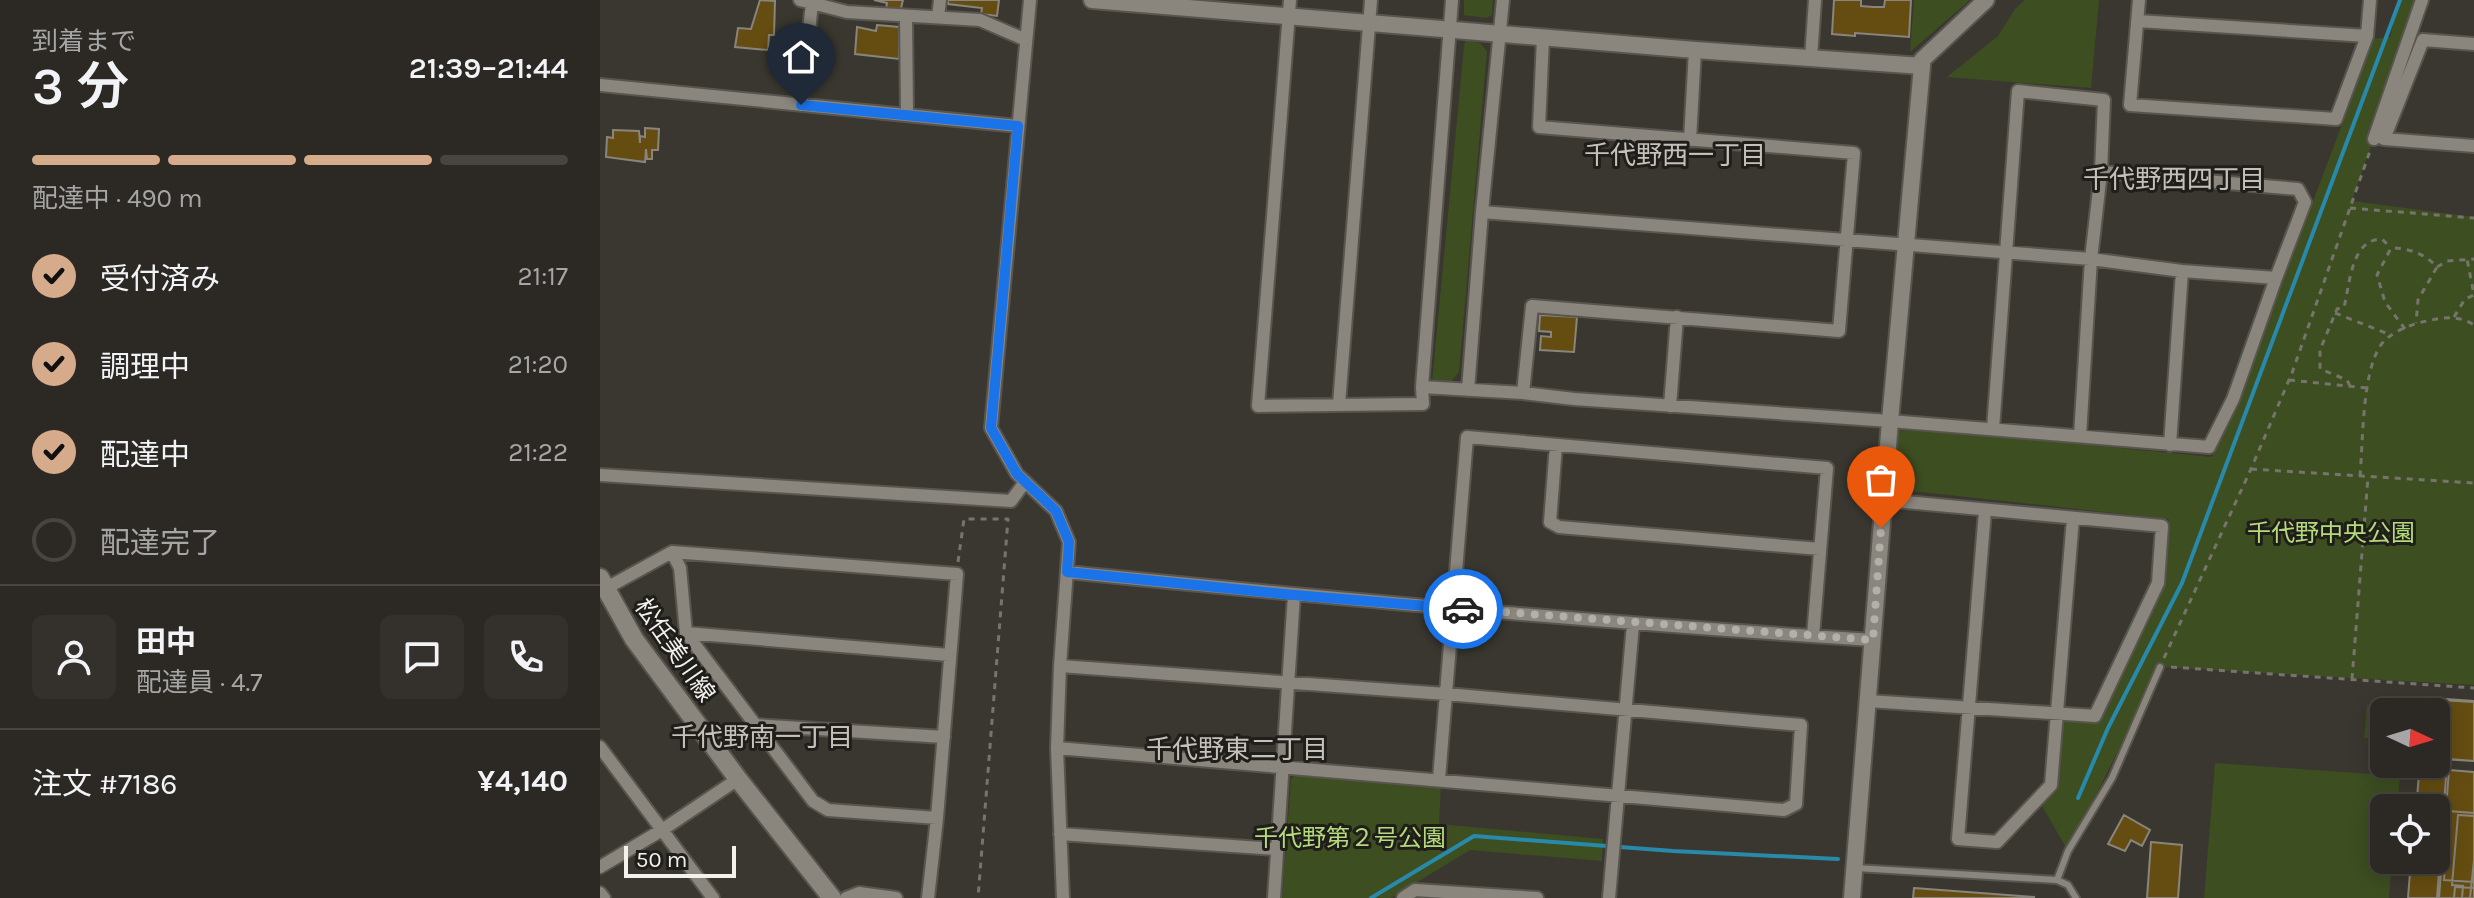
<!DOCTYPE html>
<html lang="ja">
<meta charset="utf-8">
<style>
body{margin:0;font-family:Karla,"Noto Sans JP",sans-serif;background:#34312c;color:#f1f3f6;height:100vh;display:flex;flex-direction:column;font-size:30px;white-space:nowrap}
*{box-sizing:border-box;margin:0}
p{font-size:26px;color:#a6a6a6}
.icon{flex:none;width:44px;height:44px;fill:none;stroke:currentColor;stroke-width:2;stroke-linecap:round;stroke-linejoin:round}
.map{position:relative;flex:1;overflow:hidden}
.details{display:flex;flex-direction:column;background:#2c2924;width:600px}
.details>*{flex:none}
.needle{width:52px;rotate:94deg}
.fabs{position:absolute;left:1770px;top:698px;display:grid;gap:16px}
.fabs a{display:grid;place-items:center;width:80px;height:80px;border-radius:12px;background:#2c2924;box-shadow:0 4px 20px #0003,0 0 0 2px #484541;font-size:40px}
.scale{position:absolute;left:24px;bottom:20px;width:112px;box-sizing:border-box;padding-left:8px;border:4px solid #f3f1ec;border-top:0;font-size:22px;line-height:28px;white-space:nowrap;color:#f3f1ec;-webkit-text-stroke:6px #201e1b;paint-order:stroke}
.pin{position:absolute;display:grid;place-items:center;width:68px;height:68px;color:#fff;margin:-82px -34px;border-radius:50% 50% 50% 0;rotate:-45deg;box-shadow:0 0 8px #0007}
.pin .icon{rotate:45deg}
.courier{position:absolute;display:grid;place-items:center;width:80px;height:80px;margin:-40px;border:6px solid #1a73e8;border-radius:50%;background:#fff;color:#222;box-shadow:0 2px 10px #0007}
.summary em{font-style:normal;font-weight:600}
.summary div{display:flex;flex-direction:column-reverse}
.summary{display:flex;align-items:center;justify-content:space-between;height:136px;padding:0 32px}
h1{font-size:52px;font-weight:600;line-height:60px}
.bar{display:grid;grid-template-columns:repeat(4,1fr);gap:12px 8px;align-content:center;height:96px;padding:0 32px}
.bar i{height:10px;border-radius:6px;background:#484541}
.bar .current{background:#d6ab8b}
.bar p{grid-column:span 4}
.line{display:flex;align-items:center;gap:20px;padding:0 32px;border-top:2px solid #484541}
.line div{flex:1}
.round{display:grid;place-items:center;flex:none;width:84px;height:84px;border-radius:12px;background:#34312c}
ol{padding:0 32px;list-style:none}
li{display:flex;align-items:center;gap:24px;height:88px}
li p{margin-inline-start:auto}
li .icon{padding:8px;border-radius:50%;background:#d6ab8b;color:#111;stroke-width:4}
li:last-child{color:#a6a6a6}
li i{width:44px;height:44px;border:4px solid #484541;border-radius:50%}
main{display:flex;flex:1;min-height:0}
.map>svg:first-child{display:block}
.park{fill:#3d4e21}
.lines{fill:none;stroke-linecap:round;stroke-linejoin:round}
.stream{stroke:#2889ab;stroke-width:4}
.building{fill:#654d11;stroke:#89857c;stroke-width:2}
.service-casing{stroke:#58554f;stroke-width:10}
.minor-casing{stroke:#58554f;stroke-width:16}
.tertiary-casing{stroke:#58554f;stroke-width:20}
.secondary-casing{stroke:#58554f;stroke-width:22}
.path{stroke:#77746e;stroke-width:3;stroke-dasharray:6 6;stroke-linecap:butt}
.service{stroke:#8a867e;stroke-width:6}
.minor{stroke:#8a867e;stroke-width:12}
.tertiary{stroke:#8a867e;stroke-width:16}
.secondary{stroke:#8a867e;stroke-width:18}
.done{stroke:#b2b0aa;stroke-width:8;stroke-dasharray:0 14.4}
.route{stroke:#1a73e8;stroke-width:10}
.labels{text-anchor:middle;stroke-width:6;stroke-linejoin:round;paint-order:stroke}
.park-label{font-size:24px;fill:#b4da7a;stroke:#201e1b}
.street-label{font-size:24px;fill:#f3f1ec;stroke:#201e1b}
.neighbourhood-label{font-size:26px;fill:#c5c1b8;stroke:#201e1b}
</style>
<main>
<section class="details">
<div class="summary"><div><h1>3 分</h1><p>到着まで</p></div><em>21:39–21:44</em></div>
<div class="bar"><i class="current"></i><i class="current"></i><i class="current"></i><i></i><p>配達中 · 490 m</p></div>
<ol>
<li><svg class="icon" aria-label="check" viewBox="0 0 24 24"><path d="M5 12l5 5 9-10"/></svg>受付済み<p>21:17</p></li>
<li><svg class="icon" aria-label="check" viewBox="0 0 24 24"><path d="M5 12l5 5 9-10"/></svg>調理中<p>21:20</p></li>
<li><svg class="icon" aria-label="check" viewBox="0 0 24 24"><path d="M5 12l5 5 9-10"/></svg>配達中<p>21:22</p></li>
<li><i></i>配達完了</li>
</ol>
<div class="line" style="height:144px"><a class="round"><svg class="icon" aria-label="person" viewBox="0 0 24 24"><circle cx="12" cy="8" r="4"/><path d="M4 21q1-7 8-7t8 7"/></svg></a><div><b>田中</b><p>配達員 · 4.7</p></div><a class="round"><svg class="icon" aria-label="chat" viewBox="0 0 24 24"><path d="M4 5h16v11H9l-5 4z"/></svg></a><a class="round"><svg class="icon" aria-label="phone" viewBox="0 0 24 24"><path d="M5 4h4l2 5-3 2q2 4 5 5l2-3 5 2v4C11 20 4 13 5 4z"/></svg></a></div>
<div class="line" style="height:104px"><div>注文 #7186</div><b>¥4,140</b></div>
</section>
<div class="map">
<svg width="1874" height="898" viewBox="0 0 1874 898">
<rect width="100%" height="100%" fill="#3a3730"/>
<path class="park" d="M864,0H893L892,15L886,18L864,15Z
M1314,0H1370L1310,52Z
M1425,0H1499L1491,88L1347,77L1398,36L1415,9Z
M1799,0H1822L1752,201L1874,217V685L1560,667L1468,851L1441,804L1461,720L1497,724L1565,581L1569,519L1293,489L1299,430L1395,436L1612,457L1638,401L1774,39L1790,37Z
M866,40L880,43L887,51L859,372L851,382H832L864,46Z
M1767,705L1825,709V712H1784V740L1764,738Z
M1615,763L1800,776L1797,808H1784V860H1792L1789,898H1604Z
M697,774L841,785L839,824L1003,839L1002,861L870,850L791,898H682L691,779Z"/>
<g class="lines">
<path class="stream" d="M1478,798L1508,728L1582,583L1800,0
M771,898L874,836L1073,851L1238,859"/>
</g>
<path class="building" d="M160,0L175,1L174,35H169L168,50L135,47L138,28L151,29Z
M274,0H303L300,12L286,9L287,3Z
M348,0H399L397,16L381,14L382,8L348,4Z
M1234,0H1261V6L1273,7H1284L1285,0H1311L1309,37L1255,33V36L1232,34Z
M277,25L299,27V59L255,54L257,27L276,31Z
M45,128L59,129L58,150H52V159H47L46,149L45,162L6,157L7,137L13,138V130L39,131L40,143V136L45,137Z
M940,315L977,317L974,352L940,350L941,336L951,337V332L939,331Z
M1846,699L1874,701V761L1842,759Z
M1840,700L1874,702V761L1836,758L1834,712L1835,702L1840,703Z
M1820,764H1847L1837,898H1808L1811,860H1836V808H1816Z
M1849,770L1874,772V860L1870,898H1839Z
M1848,811L1874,813V882L1844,880L1845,867L1831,866L1832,860H1836V823L1848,824Z
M1524,815L1550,830L1542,846L1531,840L1525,851L1508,844Z
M1858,815L1874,816V898H1862L1863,886L1852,885Z
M1551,842L1582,845L1578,898H1547Z
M1855,887L1874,888V898H1854Z
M1314,888L1434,897V898H1313Z"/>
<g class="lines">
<g class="service-casing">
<path id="service" d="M1256,868L1457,880L1468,885L1476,898
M1457,880L1468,851L1512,778L1560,667"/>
</g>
<g class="minor-casing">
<path id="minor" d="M200,0L247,12L380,20L426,40
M430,0L391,428L417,474L456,511L469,542L460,666L457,748L463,898
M690,0L658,406L823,404L822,387L852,0
M1539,0L1530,105L1736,119L1767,36L1770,0
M306,16L307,115
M338,17L340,0
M1538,21L1767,36
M1874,44L1823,40L1784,139L1874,146
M1211,58L1215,0
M0,85L418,126
M201,105L212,3
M1774,139L1822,0
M1090,140L1095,50
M1501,172L1698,189L1705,202L1676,278
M822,387L923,393L974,399L1290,421L1609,447L1633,399L1676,278L1582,271L1491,259L882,212
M868,390L882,212L903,0
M923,393L932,306L1239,331L1254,153L939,127L943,38
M739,404L771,0
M1070,406L1077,317
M1393,429L1418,91L1504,100L1501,172L1491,259L1480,436
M956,445L950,522L959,527L1220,549
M1570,445L1582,271
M0,475L411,501L425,482
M1385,511L1358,839L1397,842L1451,785L1473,518
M72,552L80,568L86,633L213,801L228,810L337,818
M467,572C735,599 1004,623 1273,640
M1,591L72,552L357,574L337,818L328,898
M86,633L349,655
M1268,701L1495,716L1558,583L1562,526L1284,500
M155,725L344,737
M0,747L113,898
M457,748L1184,810L1196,804L1201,725L846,694L460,666
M839,779L867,437L1227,468L1213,636
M460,834L677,849
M0,867L62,830L138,779
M0,893L4,898
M246,898L259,893L296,898
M674,898L694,595
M803,898L815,890L937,898
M1009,898L1033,624"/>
</g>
<g class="tertiary-casing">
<path id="tertiary" d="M492,0L1095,50L1322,66
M1252,898L1290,421L1322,66V60L1386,0"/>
</g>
<g class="secondary-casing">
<path id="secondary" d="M0,578L34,639L138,779L232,898"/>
</g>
<path class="path" d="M1750,208L1874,218
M1837,267L1847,261L1874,259
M1735,313L1791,335
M1854,317L1865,299L1874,295L1867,259
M1805,329L1785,302L1777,275L1791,248C1809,248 1825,254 1837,267L1818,300L1816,323
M1689,380L1767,388
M1750,386L1747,380L1720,369V350L1737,309L1744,307C1750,284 1751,239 1782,239L1791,248
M1651,469L1874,483
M1760,476C1763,442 1762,377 1779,348C1787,333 1811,324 1827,321C1845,317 1858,315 1874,325
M358,562L364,519H408L378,898
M1564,658L1651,469L1692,373L1770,151
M1571,667L1874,688
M1752,679L1768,477"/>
<use href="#service" class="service"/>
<use href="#minor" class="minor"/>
<use href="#tertiary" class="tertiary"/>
<use href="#secondary" class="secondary"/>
</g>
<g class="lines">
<path class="done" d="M863,609L1273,640L1281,528"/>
<path class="route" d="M201,105L418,126L391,428L417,474L456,511L469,542L467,572L694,595L863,609"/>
</g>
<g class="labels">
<g class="park-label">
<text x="1731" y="541">千代野中央公園</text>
<text x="750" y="846">千代野第２号公園</text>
</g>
<g class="street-label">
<text transform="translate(75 650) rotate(55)" y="8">松任美川線</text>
</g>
<g class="neighbourhood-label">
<text x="1075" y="164">千代野西一丁目</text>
<text x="1574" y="188">千代野西四丁目</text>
<text x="162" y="746">千代野南一丁目</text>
<text x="637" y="758">千代野東二丁目</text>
</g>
</g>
</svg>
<div class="fabs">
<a><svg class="needle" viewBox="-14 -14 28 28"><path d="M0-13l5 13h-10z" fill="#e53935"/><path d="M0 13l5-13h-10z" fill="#a6a6a6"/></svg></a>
<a><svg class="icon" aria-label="locate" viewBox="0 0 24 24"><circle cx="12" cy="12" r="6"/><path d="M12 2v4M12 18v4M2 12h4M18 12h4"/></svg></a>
</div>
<div class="scale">50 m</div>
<div class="pin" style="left:1281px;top:528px;background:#ea580c"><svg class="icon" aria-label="bag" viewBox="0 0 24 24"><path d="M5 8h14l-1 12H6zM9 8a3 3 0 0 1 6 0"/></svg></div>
<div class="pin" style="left:201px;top:105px;background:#1f2937"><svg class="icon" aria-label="home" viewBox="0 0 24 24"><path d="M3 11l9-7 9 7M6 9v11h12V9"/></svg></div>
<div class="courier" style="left:863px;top:609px"><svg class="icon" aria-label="car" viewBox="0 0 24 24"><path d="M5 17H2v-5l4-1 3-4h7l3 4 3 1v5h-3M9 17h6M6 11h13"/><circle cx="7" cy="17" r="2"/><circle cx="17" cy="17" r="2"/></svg></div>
</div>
</main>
